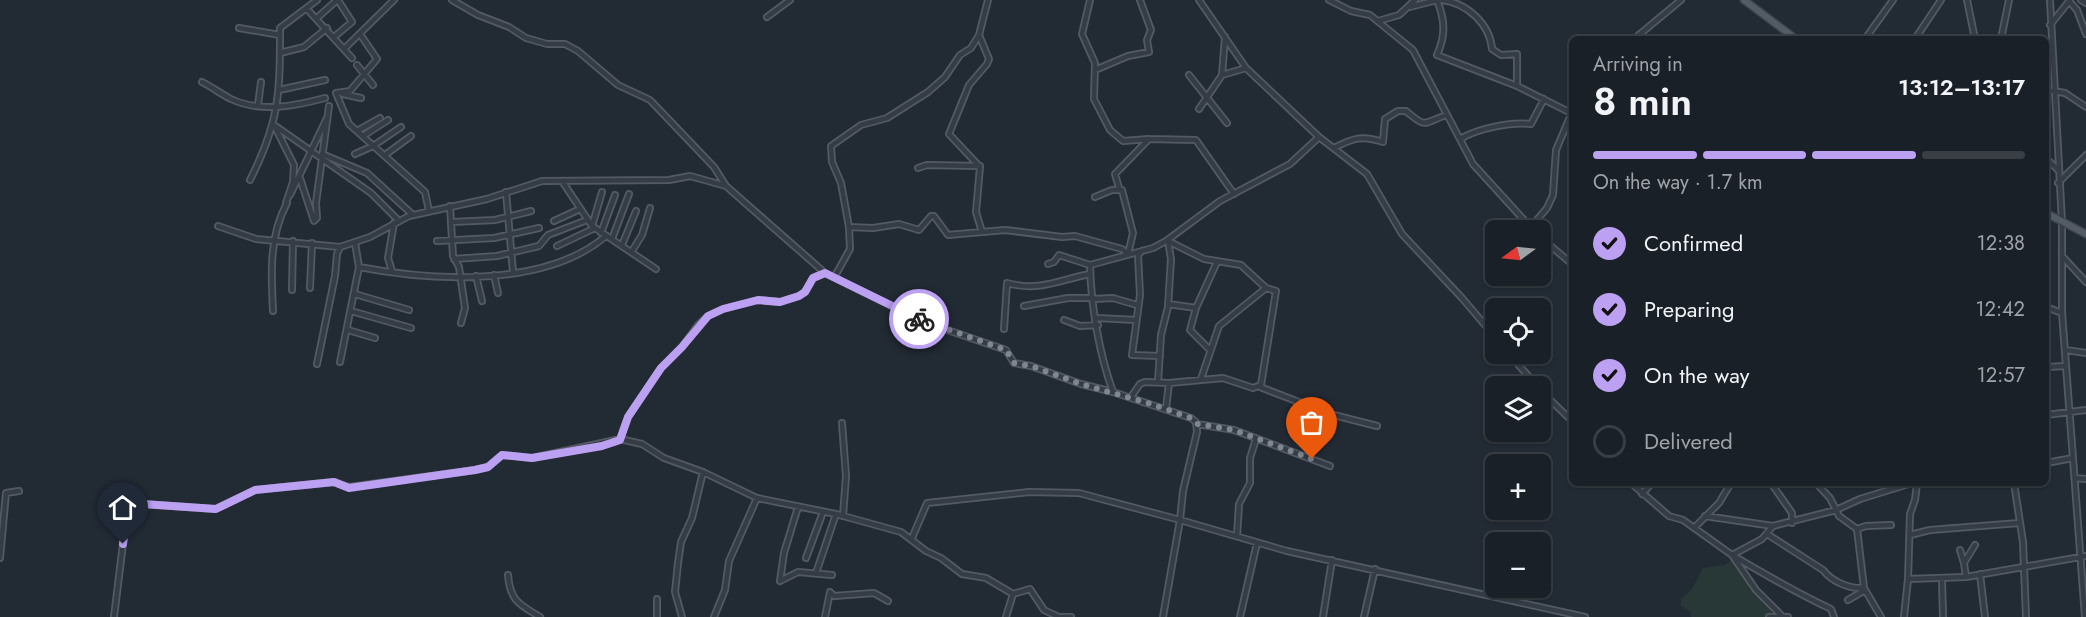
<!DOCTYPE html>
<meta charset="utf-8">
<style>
body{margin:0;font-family:Jost,sans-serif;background:#23282f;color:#f1f3f6;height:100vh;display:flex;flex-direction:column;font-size:22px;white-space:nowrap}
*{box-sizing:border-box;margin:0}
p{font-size:20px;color:#9fa3a7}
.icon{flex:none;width:33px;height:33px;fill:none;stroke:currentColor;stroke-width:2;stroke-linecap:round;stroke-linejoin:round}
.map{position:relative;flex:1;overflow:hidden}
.details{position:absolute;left:1569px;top:36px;width:480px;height:450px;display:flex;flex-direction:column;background:#1a2027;border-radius:9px;box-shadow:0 2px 4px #0004,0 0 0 2px #383e44}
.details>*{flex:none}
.needle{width:39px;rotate:255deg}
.tools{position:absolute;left:1485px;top:220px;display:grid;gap:12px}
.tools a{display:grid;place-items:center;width:66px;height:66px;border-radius:9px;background:#1a2027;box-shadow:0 2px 4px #0004,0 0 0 2px #383e44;font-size:30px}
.pin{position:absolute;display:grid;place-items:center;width:51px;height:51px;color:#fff;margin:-62px -26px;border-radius:50% 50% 50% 0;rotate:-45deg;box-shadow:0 0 6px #0007}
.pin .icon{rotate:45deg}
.courier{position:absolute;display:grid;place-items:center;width:60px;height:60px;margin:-30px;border:4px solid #bca0f2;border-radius:50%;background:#fff;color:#222;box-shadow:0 2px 8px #0007}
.headline em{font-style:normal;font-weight:600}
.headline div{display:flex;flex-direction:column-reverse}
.headline{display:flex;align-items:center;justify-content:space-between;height:102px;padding:0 24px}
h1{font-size:39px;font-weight:600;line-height:45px}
.bar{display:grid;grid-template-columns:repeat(4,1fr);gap:9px 6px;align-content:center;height:72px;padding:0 24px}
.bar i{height:8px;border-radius:4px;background:#383e44}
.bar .active{background:#bca0f2}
.bar p{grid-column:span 4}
ol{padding:0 24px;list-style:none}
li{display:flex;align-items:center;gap:18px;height:66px}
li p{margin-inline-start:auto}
li .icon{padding:6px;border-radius:50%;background:#bca0f2;color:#111;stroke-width:4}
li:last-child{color:#9fa3a7}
li i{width:33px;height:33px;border:3px solid #383e44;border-radius:50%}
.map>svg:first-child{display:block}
.green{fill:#273837}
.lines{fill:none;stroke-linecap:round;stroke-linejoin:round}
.minor-casing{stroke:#535a63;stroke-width:8}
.major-casing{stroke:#3f454f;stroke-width:9}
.minor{stroke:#353c45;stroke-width:4.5}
.major{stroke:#535b65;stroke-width:6}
.done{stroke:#7e8690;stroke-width:6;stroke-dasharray:0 10.8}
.route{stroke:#bca0f2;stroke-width:8}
</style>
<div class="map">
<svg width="2086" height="617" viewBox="0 0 2086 617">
<rect width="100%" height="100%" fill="#222a34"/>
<path class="green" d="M1731,560L1772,609V614L1765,617H1691L1690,611L1681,606V599L1692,589L1703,568L1725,565Z"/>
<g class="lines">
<g class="minor-casing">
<path id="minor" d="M452,0L478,15L509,27L526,38L547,44H565L578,51L618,85L650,100L714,167L726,186
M1090,0L1082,34L1095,63L1094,99L1110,130L1123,141L1149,139
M1199,0L1246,68L1319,137L1367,174L1402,234L1462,298L1496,338
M1329,0L1351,11L1370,15L1413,50L1473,164L1534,231
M1437,0C1445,20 1446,35 1437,55L1517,86L1571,113
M1442,0C1467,3 1490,24 1492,49L1501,55L1517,54V86
M1967,0L1975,39
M2050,0L2062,222V313L2085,617
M2081,0L2086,3
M2069,1L2077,10L2086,34
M1410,7L1437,0
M307,9L352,58
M767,17L790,0
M317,18L337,0
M1378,21L1399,15L1415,0
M2050,25L2070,0
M239,28L280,35
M360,34L377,59L350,91L336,93L349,124L425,192L429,211
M334,37L352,22L338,0
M1634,39L1681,0
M1865,39L1893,0
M1915,39L1941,0
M2001,39L2009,0
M344,49L394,0
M280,53L304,47L327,28
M357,65L373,85
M1095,70L1128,56L1149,52L1147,40L1151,30L1140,0
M1189,75L1227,123
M1222,75L1225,37
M202,82C212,87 221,94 231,99C261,113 295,106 325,98
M279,90L325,80
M2053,91L2065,93L2086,107
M343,94L361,98
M258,105L261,82
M1199,109L1222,75L1246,68
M357,131L380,118
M363,136L388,120
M1460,139C1479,128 1510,122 1531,124L1544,99
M1334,148C1353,138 1362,135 1383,142L1385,119L1398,111H1406C1426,128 1422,124 1446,115
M322,154L367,173L413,215
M355,154L373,146L401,127
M385,155L411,136
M2046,158L2058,170
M918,168L927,165L980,166
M300,178L314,221L317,218L316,203L329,106
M250,180C280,121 280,92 280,28L317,0
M562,181L592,226L656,269
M2058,183L2086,155
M1119,188L1115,174L1149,139L1196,140L1234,194
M506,192L513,272
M290,195L327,118
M286,203L293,182L294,165L274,125L371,193L398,220
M450,206L453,256L459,267L465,308L461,323
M554,221L580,209
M452,222L495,220L531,211
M218,226L256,239L340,247L370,237L409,216L487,199L542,181L669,180L690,176L726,186L825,273
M592,226L602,192
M849,227L841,183L832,162L831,146L861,125L887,118L928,92L945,77L960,55L971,48L979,35
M1530,228L1547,208L1553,195L1556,150L1572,112
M982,232L976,212L980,167L949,134L969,85L987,64L989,59L979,35L988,0
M601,233L615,195
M1540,237L1572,264
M612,239L629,194
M437,241L494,238L539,228
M622,245L636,211
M557,246L595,228
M632,251L642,235L650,208
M1142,251L1138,255L1140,295L1132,355L1160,356
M2062,256L2086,282
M454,259L497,256L539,246L548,235L587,220
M1048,264L1054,262L1059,255L1090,265
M359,267C432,281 545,288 606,236
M392,271L388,258L394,223
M494,275L498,293
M476,276L482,301
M835,276L850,249L849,227L873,228L899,224L919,230L931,216H934L948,235L1005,230L1062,237L1075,236L1122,249L1128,254L1133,233L1122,190H1112L1095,197
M310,288L312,243
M292,290L293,241
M355,294L409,310
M1093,299L1113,298L1137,305
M1168,304L1196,308L1190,330L1210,350
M1024,306L1068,298H1093
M2046,307L2062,313
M1196,308L1217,262
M273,311C271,274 269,236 287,203
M351,311L411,328
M1097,318L1136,320
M1064,320L1080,326L1098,325
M1004,329L1007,283C1040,292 1058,280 1090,274
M348,330L375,338
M2066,350L2086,353
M1509,354L1538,387
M340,362L359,267L355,243
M317,364L335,276L337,254L340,247
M2046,367L2066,366
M1201,379L1219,326L1266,288
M1158,382L1161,335L1168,307L1171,259L1168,241
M1260,387L1330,414L1377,426
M1540,390L1572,421
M1113,392C1099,353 1091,306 1090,265L1153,248L1166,241L1220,201L1290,164L1319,137
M1131,397L1140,384L1145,382L1169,383L1223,378L1253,388L1261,385L1276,291L1266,288L1241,265L1204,259L1170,242
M1166,409L1169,383
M2046,415L2086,410
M842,423L846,476L843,516
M1197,424L1234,430L1330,466
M620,439L642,444L664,458L703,472L757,498L836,514L901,532L926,551L941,558L962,574L986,578L1013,594L1030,589L1044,610L1059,617
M2046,463L2073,458
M2075,478L2086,479
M1631,483L1669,516L1683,520L1732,555L1756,590L1782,616
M1771,483L1792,513V523
M1816,483L1830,498L1839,516L1857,529L1864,588L1881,617
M1917,483L1915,500L1910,514L1908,579L1966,577L2086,556
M2014,483L2023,542L2026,617
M1642,494L1652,483
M1705,516L1773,526
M1694,528L1719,503L1731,483
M1857,529L1866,526L1891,525
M1767,534L1823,570C1832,582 1850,589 1864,588
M1910,535L1930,530L2019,523
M1237,536L1239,504L1250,483V458L1256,439
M912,538L927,503L1029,492L1079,493L1180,520L1163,617
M1960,550L1964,563
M0,558L6,493L19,491
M806,558L823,512
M816,573L836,514
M1980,574L1985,617
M508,575C510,602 521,605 540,617
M1966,577L1964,563L1975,545
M1942,579L1943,617
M780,581L784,553L798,507
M780,581L798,572L832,575
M1848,600L1865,590
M114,617L128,503L215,509L255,490L334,482L349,487L475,470L488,467L502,455L532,458L620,439L628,417L661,368L682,347L698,325L708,316L723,309L758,300L780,302L799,296L805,292L813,278L825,273L924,322L1006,350L1014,363L1031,366L1081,384L1113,392L1191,418L1196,422L1197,432L1183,491L1180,520L1287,551L1585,617
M657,617V599
M682,617L675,592L678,563L681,542L692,518L703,472
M714,617L725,590L729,561L757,498
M825,617L830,592L834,596L874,593L888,601
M1006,617L1013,594
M1062,617H1071
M1240,617L1257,543
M1323,617L1332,560
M1364,617L1375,569
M1769,617H1788
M1834,617L1831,609C1797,593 1764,574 1732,555L1762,539L1773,526L1836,510L1860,499L1912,483
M1904,617L1908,579"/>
</g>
<g class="major-casing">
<path id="major" d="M1744,0L1796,39
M2046,213L2086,234"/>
</g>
<use href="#minor" class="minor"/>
<use href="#major" class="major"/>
</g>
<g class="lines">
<path class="done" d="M919,319L1006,350L1014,363L1031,366L1081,384L1148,403L1191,418L1197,424L1234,430L1312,459"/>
<path class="route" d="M123,544L128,503L216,509L255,490L334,482L349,488L475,470L488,467L502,455L532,458L602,446L620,440L628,417L661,368L682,347L708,316L723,309L758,300L780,302L799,296L805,292L813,278L825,273L919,319"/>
</g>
</svg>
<div class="tools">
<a><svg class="needle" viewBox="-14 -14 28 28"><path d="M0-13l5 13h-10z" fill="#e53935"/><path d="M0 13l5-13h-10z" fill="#9fa3a7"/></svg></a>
<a><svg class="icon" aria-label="locate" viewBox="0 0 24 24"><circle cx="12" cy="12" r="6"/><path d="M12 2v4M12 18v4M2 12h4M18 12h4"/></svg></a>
<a><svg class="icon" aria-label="layers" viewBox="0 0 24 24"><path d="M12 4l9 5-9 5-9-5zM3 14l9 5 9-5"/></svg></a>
<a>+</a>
<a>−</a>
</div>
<div class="pin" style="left:1312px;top:459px;background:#ea580c"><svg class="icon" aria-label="bag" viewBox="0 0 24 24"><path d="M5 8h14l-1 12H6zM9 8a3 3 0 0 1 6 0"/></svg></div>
<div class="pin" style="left:123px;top:544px;background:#1f2937"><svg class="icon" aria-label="home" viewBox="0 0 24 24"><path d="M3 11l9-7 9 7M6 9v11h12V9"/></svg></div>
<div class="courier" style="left:919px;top:319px"><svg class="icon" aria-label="bike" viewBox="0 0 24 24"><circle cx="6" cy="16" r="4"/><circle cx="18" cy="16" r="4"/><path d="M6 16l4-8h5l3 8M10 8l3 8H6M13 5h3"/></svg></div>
<section class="details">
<div class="headline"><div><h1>8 min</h1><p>Arriving in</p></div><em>13:12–13:17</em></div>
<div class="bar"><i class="active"></i><i class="active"></i><i class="active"></i><i></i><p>On the way · 1.7 km</p></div>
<ol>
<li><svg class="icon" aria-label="check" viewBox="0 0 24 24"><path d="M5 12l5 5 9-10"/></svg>Confirmed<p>12:38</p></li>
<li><svg class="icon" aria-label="check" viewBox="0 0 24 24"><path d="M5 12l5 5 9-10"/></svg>Preparing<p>12:42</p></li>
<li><svg class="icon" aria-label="check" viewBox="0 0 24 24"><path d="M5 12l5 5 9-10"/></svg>On the way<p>12:57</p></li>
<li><i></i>Delivered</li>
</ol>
</section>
</div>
